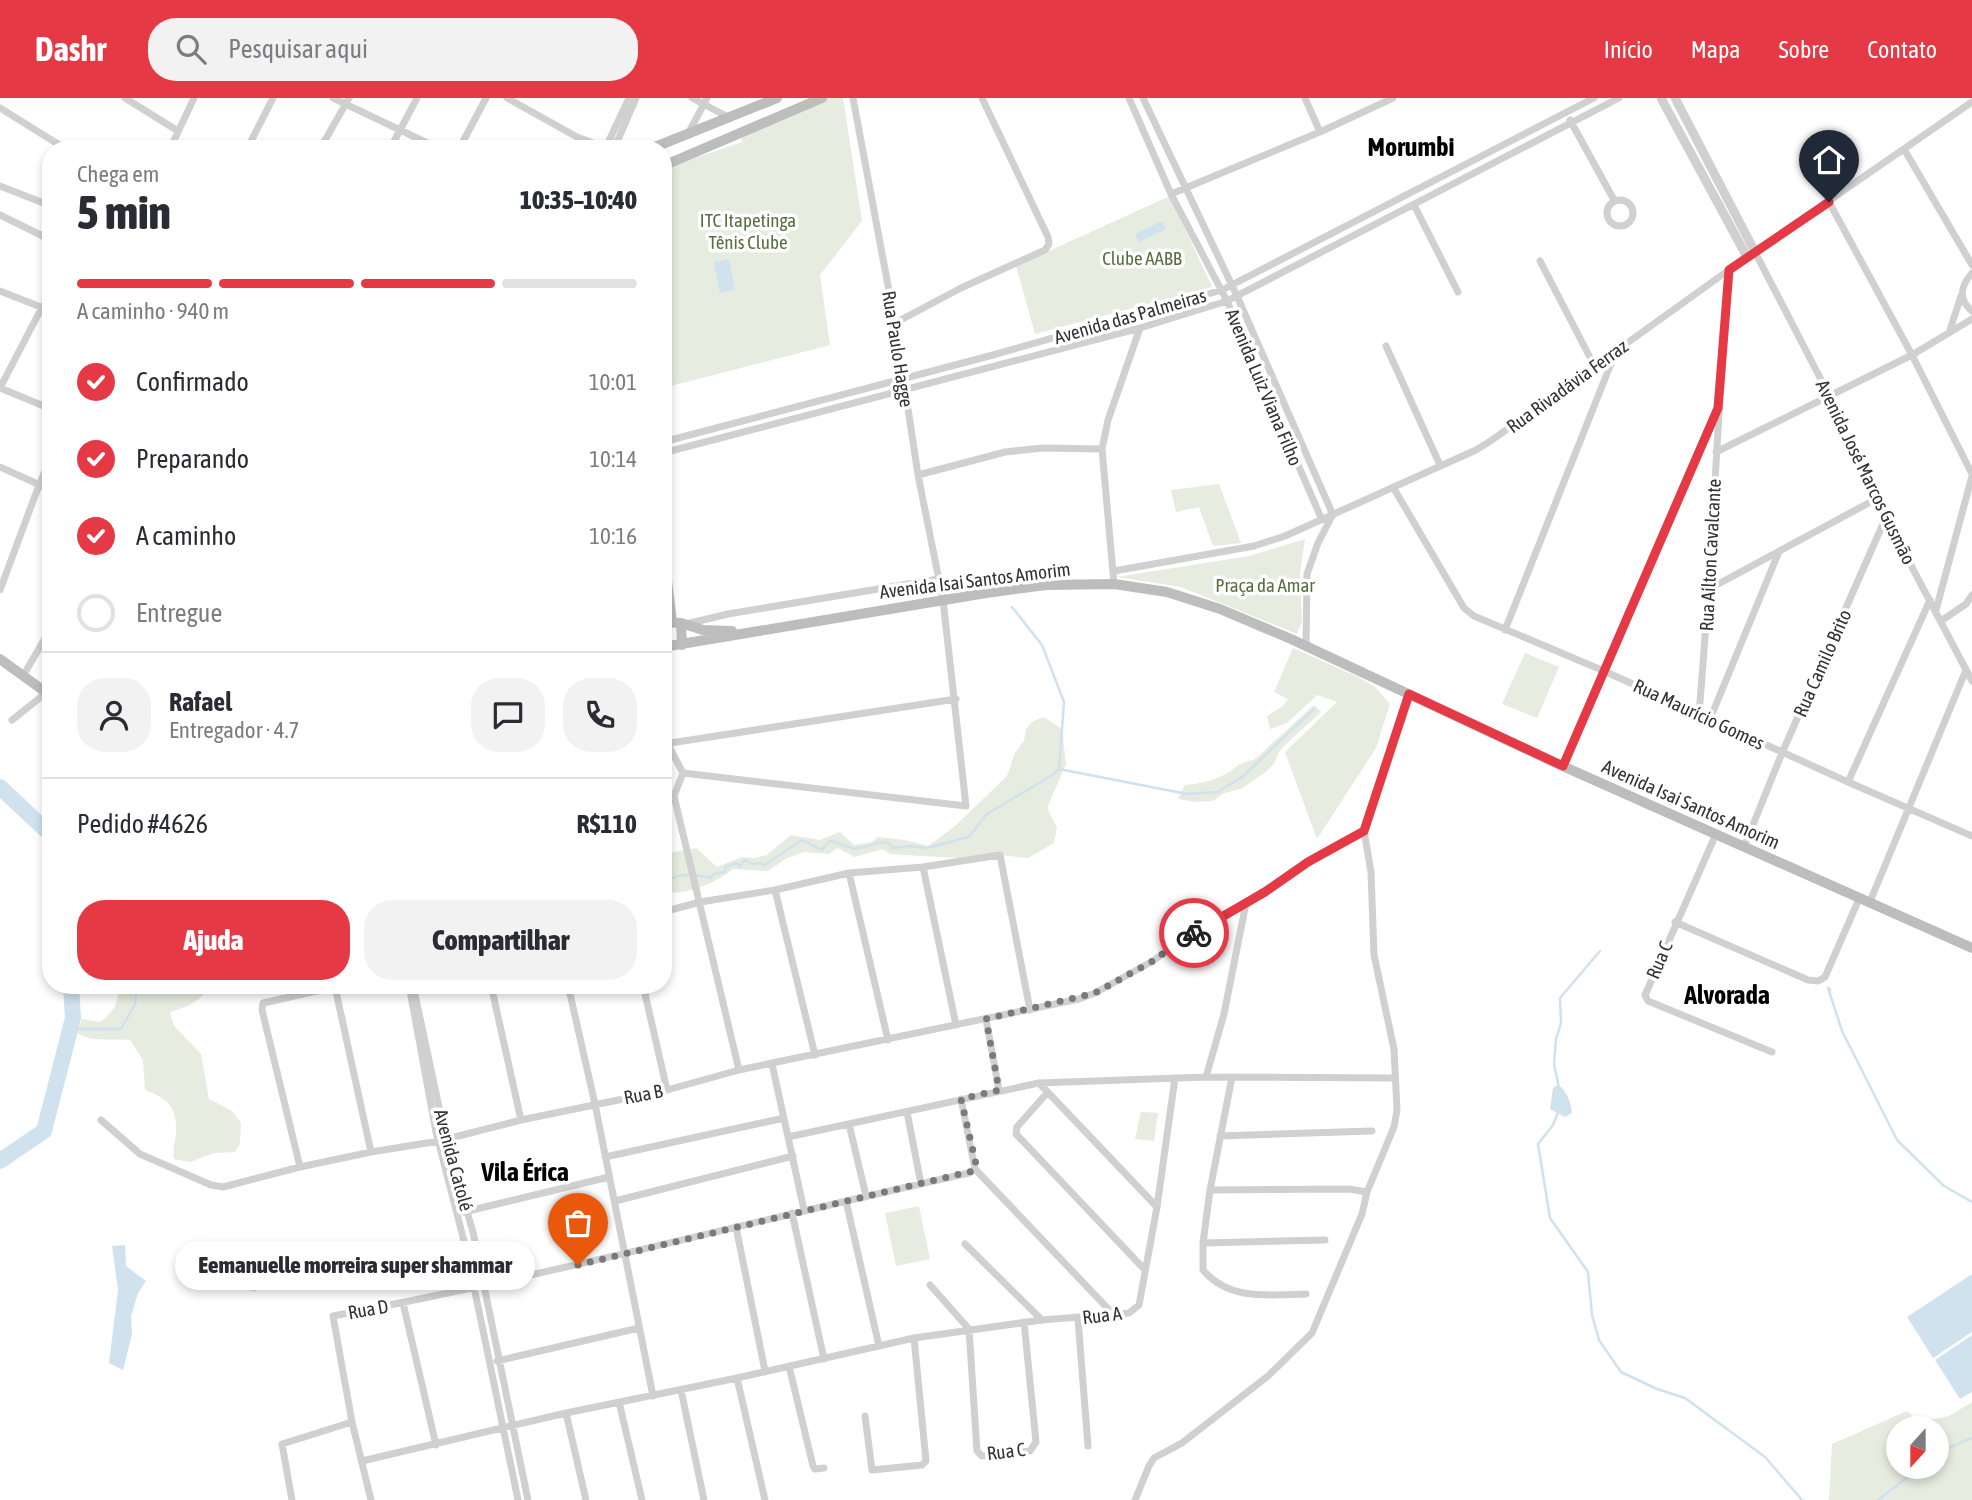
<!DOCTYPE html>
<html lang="pt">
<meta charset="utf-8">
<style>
body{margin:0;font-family:"Asap Condensed",sans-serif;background:#f2f2f3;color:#2b2b33;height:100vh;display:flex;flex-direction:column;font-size:26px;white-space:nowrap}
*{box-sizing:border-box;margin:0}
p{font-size:23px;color:#7c7c81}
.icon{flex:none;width:38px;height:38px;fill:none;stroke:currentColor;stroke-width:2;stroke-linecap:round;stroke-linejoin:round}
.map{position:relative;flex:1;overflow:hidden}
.details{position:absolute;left:42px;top:42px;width:630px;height:854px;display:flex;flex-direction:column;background:#fff;border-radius:28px;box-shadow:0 4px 10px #0003}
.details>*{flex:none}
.needle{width:46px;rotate:201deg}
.buttons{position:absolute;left:1886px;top:1318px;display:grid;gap:14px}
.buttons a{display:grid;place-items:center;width:63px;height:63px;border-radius:50%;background:#fff;box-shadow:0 4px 10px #0003;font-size:35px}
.pin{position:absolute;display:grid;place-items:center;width:60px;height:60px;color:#fff;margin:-72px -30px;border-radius:50% 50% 50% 0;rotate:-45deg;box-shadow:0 0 7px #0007}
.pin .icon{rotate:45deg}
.courier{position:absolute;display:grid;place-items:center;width:70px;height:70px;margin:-35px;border:5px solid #e63946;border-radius:50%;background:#fff;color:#222;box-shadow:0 2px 9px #0007}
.bubble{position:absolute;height:49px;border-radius:24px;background:#fff;box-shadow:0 4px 10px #0003;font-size:23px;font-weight:800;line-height:49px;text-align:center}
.summary em{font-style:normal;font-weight:800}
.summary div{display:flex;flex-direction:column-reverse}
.summary{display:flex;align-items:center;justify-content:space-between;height:119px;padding:0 35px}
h1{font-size:46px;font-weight:800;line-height:52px}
.bar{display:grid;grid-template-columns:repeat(4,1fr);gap:10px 7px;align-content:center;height:84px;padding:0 35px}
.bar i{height:9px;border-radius:5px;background:#e1e1e2}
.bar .active{background:#e63946}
.bar p{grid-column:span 4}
.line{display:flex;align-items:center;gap:18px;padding:0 35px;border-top:2px solid #e1e1e2}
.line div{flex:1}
.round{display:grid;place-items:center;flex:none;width:74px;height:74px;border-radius:28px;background:#f2f2f3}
ol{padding:0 35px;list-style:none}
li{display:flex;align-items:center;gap:21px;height:77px}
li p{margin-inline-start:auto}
li .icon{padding:7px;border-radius:50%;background:#e63946;color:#fff;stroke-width:4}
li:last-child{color:#7c7c81}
li i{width:38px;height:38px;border:4px solid #e1e1e2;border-radius:50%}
.cta{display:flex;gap:14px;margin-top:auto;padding:14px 35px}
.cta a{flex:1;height:80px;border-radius:28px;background:#e63946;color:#fff;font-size:28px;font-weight:800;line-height:80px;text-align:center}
.cta a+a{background:#f2f2f3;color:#2b2b33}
header{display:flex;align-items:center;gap:42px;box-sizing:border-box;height:98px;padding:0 35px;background:#e63946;color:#fff}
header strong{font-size:33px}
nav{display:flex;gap:38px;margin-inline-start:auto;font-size:24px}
.search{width:490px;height:63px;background:#f2f2f3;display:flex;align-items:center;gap:18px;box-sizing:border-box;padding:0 24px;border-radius:28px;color:#7c7c81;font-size:26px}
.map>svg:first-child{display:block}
.green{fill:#e6ecdf;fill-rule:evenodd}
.water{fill:#cfe2ee}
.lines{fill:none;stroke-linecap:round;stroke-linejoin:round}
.stream{stroke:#cfe2ee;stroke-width:2.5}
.river{stroke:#cfe2ee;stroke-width:16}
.pedestrian{stroke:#d0d0d0;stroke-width:5}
.minor{stroke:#d0d0d0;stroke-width:7}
.tertiary{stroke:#d0d0d0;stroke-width:9}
.secondary{stroke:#bdbdbd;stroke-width:10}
.done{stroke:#7a7a7a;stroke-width:7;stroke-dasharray:0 12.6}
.route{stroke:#e63946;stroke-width:9}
.labels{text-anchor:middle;stroke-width:7;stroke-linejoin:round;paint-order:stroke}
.park-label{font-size:19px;fill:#56703f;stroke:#fff}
.street-label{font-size:19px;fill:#333;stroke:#fff}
.district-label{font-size:26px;font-weight:bold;fill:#000;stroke:#fff}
</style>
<header>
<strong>Dashr</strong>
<div class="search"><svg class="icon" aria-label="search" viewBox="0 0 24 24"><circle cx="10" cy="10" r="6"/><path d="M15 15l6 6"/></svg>Pesquisar aqui</div>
<nav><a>Início</a><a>Mapa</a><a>Sobre</a><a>Contato</a></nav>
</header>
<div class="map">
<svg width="1972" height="1402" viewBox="0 0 1972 1402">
<rect width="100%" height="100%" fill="#fff"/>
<path class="green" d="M817,0H843L862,123L820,177L830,247L663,290V71L742,44L739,32Z
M1170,98L1212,189L1035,236L1016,168Z
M1219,386L1241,445L1213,448L1199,409L1176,414L1171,392Z
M1305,441L1300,475L1302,524L1297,536L1181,489L1117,479L1249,458Z
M1293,550L1358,579L1375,589L1390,606L1376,650L1317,741L1285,654L1337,604L1317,597L1287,625L1270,631L1267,618L1283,608L1288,601L1274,594Z
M1525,555L1559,569L1537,620L1502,606Z
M1314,607L1321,614L1283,649L1278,656L1275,664L1266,674L1241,691L1224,695L1213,703L1196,704L1178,701L1185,687C1199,686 1217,682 1229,674C1239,667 1241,664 1254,662Z
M1044,619L1062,631L1066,666L1047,710L1057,730L1054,745L1028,760L1000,757L989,762L890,756L883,751L855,759L837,750L829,756L804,754L787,760L768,773L733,771C716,785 687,798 663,794V772L669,755L696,750L717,769L742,759L754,760L767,757L791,737L820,742L840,734L854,747L872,744L878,739L905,742L928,748L954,729L1007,678L1015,655L1024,643L1026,631L1032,624Z
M118,887H211C198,905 190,908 170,914L174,928L201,956L209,1001L232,1013L241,1025L240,1045L235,1054L214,1055L190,1064L174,1061C172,1048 176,1044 176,1033C177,1007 166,1000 145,992L143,962L130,942C112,940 93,945 77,935L82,921L100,924C115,913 119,905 118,887Z
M1141,1014L1158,1015L1154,1043L1135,1041Z
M919,1108L930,1161L896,1168L885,1115Z
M1972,1304V1402H1829L1832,1346L1907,1313L1919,1324L1949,1318ZM1899,1330H1937V1368H1899Z"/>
<path class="water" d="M1162,123L1166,131L1139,144L1135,136Z
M729,161L735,192L720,195L714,164Z
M1558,987C1567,992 1571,1005 1572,1015L1565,1019L1550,1011L1553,990Z
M125,1147L126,1168L146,1183L138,1195L131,1218L132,1236L123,1272L109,1265L118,1192L112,1148Z
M246,1156L262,1174L244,1180L257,1194L237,1190L229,1180L236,1161Z
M1972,1176V1234L1933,1260L1907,1219Z
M1972,1237V1294L1960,1301L1935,1262Z"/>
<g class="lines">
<path class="stream" d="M1059,671L1187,696L1217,694L1241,680L1314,611
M663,786C675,774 696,776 711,780L714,776L724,774L726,769L736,765L740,768L745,762L752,766L760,765L764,767L802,742L822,752L829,743C839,743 843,749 853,750C865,752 877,742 889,745L892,750L910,748L927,750L969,739L987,716L1054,676L1059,671L1064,604L1042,547L1012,509
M1830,892L1828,890L1842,933L1897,1042L1944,1088L1972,1104
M73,920L78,931H121L135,906L138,887
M1559,990L1554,966L1556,941L1561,925L1560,900L1600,853
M1558,1014L1553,1027L1538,1046L1550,1120L1588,1174L1592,1217L1599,1242L1621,1274L1657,1291L1685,1300L1765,1359L1802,1402
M1937,1357L1944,1352L1972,1340
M1878,1402L1922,1368"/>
<path class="river" d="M0,689L51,737
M0,1063L44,1033L73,920L71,887"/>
<path class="pedestrian" d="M42,209L51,193"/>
<path class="minor" d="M125,0L178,33
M333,0L440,51
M507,0L577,39L596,46
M692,0L730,20
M1129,0L1171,96L1227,203L1322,422
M1143,0L1237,198L1333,417
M1305,0L1320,34
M0,10L66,51
M1570,22L1614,102
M688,36L707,0
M606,49L629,0
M170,51L194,0
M247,51L273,0
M320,51L349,0
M390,51L417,0
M459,51L486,0
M614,51L636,0
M1904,51L1972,167
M0,88L51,108
M1171,96L1320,34L1393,0
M1607 115a13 13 0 1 1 26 0a13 13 0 1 1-26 0Z
M1829,104L1912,257L1972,376
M1414,107L1458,194
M0,117L51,142
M1755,154L1830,299L1876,401L1972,583
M1540,163L1594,267
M1972,175C1960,189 1958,201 1972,213
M0,193L51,213
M895,225L961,190L1045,152L1049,146L1048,139L982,0
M1949,235L1961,198
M1386,248L1440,367
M0,290L42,209
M0,290L51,311
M663,344L993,257L1222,192L1594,0
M1716,354L1912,257L1972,221
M663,355L1140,230L1227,203L1619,0
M0,369L51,392
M918,377L1005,354L1043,350L1102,351
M1393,389L1464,510L1474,518L1604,573L1848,684L1972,738
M1114,473L1254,448L1285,438L1476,352L1492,342L1747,159L1972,4
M1114,486L1102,351L1108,322L1140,230
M1709,491L1876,401
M0,492L39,387L51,360
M1936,512L1972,378
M1941,523L1966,506L1972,497
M686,526L728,516L938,481
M1505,532L1616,253
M1306,548L1307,476L1318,445L1332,418
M23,578L51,530
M1699,615C1712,468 1717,320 1729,172
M1710,621L1778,456
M12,622L46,595
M663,627L667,645L683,675L674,698L739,972
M664,646L956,601
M1563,668L1717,313
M683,675L966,708L943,502L918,377L895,225L853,0
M1848,684L1930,502
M663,698H674
M1716,736L1645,897L1648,903L1772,954
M1744,749L1782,655L1886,419
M923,769L956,927
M849,775L888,942
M775,792L815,957
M1869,806L1966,572
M663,814L700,804L775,792L849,775L923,769L1000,757L1030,912
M1675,824L1808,882L1818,883L1825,879L1859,801
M409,887L436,1034L467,1155L518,1402
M413,887L446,1042L473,1134L528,1402
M491,887L521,1022
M568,887L595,1006L653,1298
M643,887L667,992
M335,889L371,1054
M986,921L999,992
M772,966L804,1112
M1206,979L1224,916L1246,805
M1232,979L1210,1092L1203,1145V1172C1229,1203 1269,1197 1306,1196
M1039,985L1157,1109
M1047,995L1017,1029L1016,1036L1145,1172
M961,1001L975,1071
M907,1014L921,1086
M101,1022L140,1056L211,1087L223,1089L300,1069L371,1054L439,1043L521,1022L667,992L739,972L1079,901L1095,895L1153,863L1177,845L1227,817L1308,764L1364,733L1409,596
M849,1026L866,1098
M1220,1038L1372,1033
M788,1039L1039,985L1206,979L1395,980
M605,1059L784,1020
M300,1069L262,912L263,905L344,887
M975,1071L1114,1217
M1210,1092L1349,1091L1367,1094
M615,1103L793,1058
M846,1103L879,1248
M464,1114L609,1079
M792,1115L824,1261
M736,1129L765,1273
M1203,1145L1325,1142
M965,1146L1042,1222
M930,1187L969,1231L977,1353L982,1358L1030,1353L1036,1344L1024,1224
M403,1205L436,1347
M1078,1221L1088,1348
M497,1263L639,1230
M789,1268L813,1368L815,1371L824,1370
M737,1280L765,1402
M681,1292L704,1402
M619,1304L642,1402
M566,1315L586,1402
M865,1318L872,1372L922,1367L926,1363L914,1240
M362,1363L566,1315L737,1280L914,1240L1042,1222L1129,1215L1139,1207L1157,1109L1175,980
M292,1402L282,1346L352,1324
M371,1402L352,1324L333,1218C547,1178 757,1122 969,1075L975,1071
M1135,1402L1149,1368L1154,1360L1182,1345L1268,1278L1312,1235L1362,1116L1367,1094L1394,1029L1397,1012L1394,951L1374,857L1371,774L1364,733"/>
<path class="tertiary" d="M1661,0L1747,159
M1675,0L1755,154"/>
<path class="secondary" d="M578,51L597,47L610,51
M650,51L777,0
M663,68L822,0
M663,450L672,524
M663,524L681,525L703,532L732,533
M681,525L682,547
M663,549L986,495L1046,487L1114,486L1167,494L1220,511L1291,541L1558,666L1972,850
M0,561L51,598"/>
</g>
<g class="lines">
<path class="done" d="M578,1167L973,1073L976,1066L961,1001L999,992L986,921L1095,895L1153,863L1177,845L1194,835"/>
<path class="route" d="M1194,835L1265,794L1308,764L1364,733L1409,596L1563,668L1718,310L1729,172L1829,104"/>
</g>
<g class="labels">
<g class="park-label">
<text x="748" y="129">ITC Itapetinga<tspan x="748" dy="22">Tênis Clube</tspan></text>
<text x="1142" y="167">Clube AABB</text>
<text x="1265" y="494">Praça da Amar</text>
</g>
<g class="street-label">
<text transform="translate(1130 218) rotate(-16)" y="7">Avenida das Palmeiras</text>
<text transform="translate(898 251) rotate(81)" y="7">Rua Paulo Hagge</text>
<text transform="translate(1567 288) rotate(-36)" y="7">Rua Rivadávia Ferraz</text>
<text transform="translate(1264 289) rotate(67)" y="7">Avenida Luiz Viana Filho</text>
<text transform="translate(1866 374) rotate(64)" y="7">Avenida José Marcos Gusmão</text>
<text transform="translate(1710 457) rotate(-87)" y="7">Rua Aílton Cavalcante</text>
<text transform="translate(975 482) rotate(-7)" y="7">Avenida Isai Santos Amorim</text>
<text transform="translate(1822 565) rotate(-66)" y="7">Rua Camilo Brito</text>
<text transform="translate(1699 616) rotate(25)" y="7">Rua Maurício Gomes</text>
<text transform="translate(1691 706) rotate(24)" y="7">Avenida Isai Santos Amorim</text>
<text transform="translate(1659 862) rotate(-67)" y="7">Rua C</text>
<text transform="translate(643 996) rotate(-11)" y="7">Rua B</text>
<text transform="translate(454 1062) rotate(75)" y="7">Avenida Catolé</text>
<text transform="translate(368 1211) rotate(-10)" y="7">Rua D</text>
<text transform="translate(1102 1217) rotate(-7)" y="7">Rua A</text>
<text transform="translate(1006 1353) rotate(-7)" y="7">Rua C</text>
</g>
<g class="district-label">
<text x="1411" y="58">Morumbi</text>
<text x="1727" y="906">Alvorada</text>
<text x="525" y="1083">Vila Érica</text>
</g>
</g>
</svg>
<div class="buttons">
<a><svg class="needle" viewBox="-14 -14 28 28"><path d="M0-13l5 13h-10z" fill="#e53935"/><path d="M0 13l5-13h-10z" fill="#7c7c81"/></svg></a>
</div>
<div class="pin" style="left:578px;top:1167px;background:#ea580c"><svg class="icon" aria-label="bag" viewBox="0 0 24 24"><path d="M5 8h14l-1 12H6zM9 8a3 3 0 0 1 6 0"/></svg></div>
<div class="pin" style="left:1829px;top:104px;background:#1f2937"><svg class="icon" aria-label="home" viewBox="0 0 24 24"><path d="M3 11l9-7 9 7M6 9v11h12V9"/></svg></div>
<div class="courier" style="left:1194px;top:835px"><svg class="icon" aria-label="bike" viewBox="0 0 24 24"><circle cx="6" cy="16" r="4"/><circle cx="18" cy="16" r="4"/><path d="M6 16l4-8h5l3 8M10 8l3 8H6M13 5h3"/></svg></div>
<div class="bubble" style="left:175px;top:1143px;width:360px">Eemanuelle morreira super shammar</div>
<section class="details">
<div class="summary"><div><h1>5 min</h1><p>Chega em</p></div><em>10:35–10:40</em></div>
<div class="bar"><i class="active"></i><i class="active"></i><i class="active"></i><i></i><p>A caminho · 940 m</p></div>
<ol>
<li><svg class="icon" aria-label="check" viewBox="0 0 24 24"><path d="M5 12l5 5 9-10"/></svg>Confirmado<p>10:01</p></li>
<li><svg class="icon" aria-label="check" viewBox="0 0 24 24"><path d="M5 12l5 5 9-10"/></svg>Preparando<p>10:14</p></li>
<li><svg class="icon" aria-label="check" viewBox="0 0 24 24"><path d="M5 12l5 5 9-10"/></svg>A caminho<p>10:16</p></li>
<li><i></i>Entregue</li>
</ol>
<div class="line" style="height:126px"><a class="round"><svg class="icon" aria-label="person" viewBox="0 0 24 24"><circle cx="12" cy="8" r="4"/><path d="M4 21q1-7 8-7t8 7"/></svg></a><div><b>Rafael</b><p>Entregador · 4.7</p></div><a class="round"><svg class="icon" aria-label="chat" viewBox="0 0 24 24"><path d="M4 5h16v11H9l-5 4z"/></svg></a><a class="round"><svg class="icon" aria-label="phone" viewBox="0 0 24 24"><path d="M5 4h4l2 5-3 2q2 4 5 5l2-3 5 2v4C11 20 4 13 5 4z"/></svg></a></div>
<div class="line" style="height:91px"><div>Pedido #4626</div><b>R$110</b></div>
<div class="cta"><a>Ajuda</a><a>Compartilhar</a></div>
</section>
</div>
